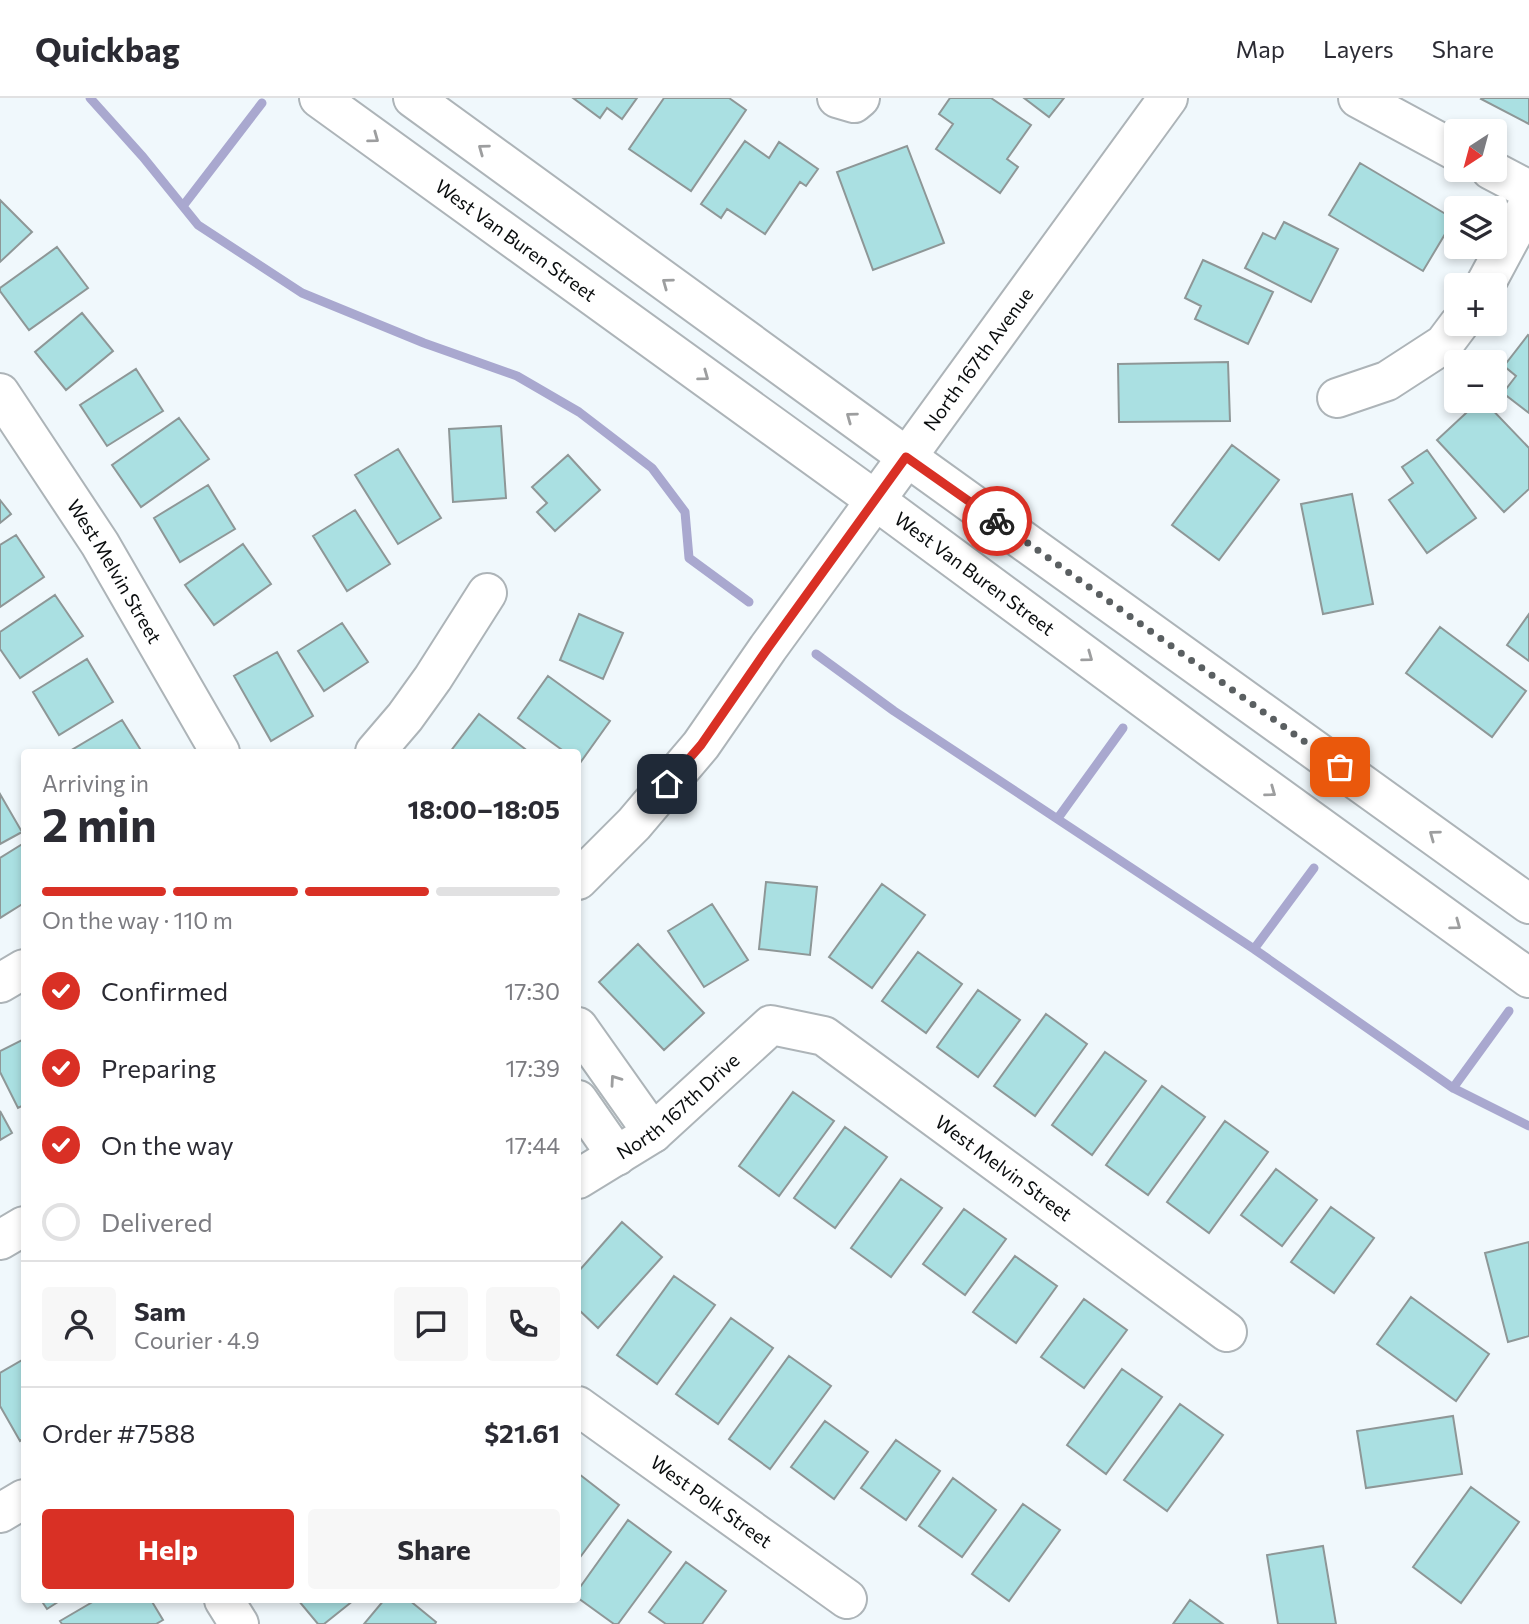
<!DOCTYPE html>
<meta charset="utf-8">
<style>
body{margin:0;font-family:Commissioner,sans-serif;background:#f7f7f7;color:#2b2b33;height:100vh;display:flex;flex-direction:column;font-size:26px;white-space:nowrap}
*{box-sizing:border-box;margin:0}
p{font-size:23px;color:#7c7c81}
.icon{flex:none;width:38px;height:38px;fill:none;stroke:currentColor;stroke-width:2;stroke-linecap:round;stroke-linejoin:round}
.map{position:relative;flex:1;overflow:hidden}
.panel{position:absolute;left:21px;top:651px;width:560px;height:854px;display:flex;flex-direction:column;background:#fff;border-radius:7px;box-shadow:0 4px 10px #0003}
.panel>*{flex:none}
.needle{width:46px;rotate:216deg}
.buttons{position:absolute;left:1444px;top:21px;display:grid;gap:14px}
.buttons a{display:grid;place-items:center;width:63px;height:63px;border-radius:7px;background:#fff;box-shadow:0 4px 10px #0003;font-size:35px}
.pin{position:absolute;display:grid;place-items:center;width:60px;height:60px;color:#fff;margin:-30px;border-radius:14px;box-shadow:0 4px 10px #0006}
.courier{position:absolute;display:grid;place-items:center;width:70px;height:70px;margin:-35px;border:5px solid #d93025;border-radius:50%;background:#fff;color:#222;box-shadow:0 2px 9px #0007}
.summary em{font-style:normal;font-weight:700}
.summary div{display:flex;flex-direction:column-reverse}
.summary{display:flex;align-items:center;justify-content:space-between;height:119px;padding:0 21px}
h1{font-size:46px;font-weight:700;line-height:52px}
.bar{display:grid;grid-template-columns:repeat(4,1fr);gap:10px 7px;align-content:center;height:84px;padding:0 21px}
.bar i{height:9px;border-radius:5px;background:#e1e1e2}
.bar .on{background:#d93025}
.bar p{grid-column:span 4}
.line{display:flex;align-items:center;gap:18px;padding:0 21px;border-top:2px solid #e1e1e2}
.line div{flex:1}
.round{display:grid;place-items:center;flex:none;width:74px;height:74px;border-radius:7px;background:#f7f7f7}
ol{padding:0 21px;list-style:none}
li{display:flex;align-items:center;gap:21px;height:77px}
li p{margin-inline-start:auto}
li .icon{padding:7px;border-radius:50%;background:#d93025;color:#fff;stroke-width:4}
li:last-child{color:#7c7c81}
li i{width:38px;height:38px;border:4px solid #e1e1e2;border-radius:50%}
.button{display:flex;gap:14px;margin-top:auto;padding:14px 21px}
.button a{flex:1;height:80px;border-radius:7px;background:#d93025;color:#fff;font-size:28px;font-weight:700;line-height:80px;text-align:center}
.button a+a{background:#f7f7f7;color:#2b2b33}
header{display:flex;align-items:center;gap:42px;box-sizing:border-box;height:98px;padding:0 35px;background:#fff;border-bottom:2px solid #e1e1e2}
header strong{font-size:33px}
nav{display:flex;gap:38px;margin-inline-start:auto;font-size:24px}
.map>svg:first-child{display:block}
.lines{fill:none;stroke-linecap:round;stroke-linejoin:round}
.stream{stroke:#a9a8cf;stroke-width:9}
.building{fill:#aae0e2;stroke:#8e9797;stroke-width:2}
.minor-casing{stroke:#adb4b8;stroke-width:42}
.major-casing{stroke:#adb4b8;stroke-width:42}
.minor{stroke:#fff;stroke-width:38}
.major{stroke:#fff;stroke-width:38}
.oneway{stroke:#9d9e9f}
.done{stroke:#5a5f61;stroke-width:7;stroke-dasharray:0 12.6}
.route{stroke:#d93025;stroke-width:9}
.labels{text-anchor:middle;stroke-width:5;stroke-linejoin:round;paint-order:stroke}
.street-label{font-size:19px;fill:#0a0d0e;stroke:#fff}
</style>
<header>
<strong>Quickbag</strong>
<nav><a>Map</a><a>Layers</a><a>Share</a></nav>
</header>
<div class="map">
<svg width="1529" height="1526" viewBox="0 0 1529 1526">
<rect width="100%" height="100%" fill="#f0f8fc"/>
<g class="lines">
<path class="stream" d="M90,0L143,59L198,127L302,195L424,245L517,278L579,314L652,370L685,414L689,460L749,504
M183,108L262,5
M816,556L894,613L1254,851L1453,990L1529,1028
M1058,720L1123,630
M1254,851L1314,770
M1453,990L1509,913"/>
</g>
<path class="building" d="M573,0H637L622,21L607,10L600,20Z
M664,0H729L746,12L691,93L629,51Z
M950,0H991L1031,27L1007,61L1018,69L1000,95L936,51L953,26L939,16Z
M1024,0H1064L1049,19Z
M1482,0H1529V26L1481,1Z
M745,43L769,60L779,44L818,71L806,88L800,84L765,136L727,111L721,120L701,106Z
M907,48L944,145L873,172L837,74Z
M1360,65L1454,121L1423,173L1329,117Z
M0,102L32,134L0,164Z
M1284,124L1338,151L1311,204L1245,170L1263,135L1275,141Z
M57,149L88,190L29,232L0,193V190Z
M1203,162L1273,194L1248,246L1195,221L1201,208L1185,200Z
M82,215L113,253L66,292L35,254Z
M1528,237L1529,238V315L1503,295L1516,278L1504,268Z
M1228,264L1230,323L1119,324L1118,266Z
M136,271L163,313L107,348L80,307Z
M1479,303H1484L1529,350V391L1504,414L1437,342Z
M179,320L209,361L141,409L112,367Z
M501,328L506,400L453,404L449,331Z
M1232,347L1279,382L1219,462L1172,427Z
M398,351L441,420L398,446L355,377Z
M1427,352L1476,420L1427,455L1389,402L1413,385L1402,369Z
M568,357L600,392L555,433L537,414L547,405L532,389Z
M208,387L235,431L180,464L154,420Z
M1352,396L1373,506L1323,516L1301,406Z
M0,402L11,416L0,425Z
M355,412L390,466L347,493L313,438Z
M16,437L44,479L0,509V447Z
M243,446L271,486L214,527L185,487Z
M55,497L83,538L20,580L0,551V534Z
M579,516L623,535L603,581L560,562Z
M1529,516V563L1507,547Z
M342,525L368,564L324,593L298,553Z
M1440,529L1526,593L1492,639L1406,575Z
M277,554L313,618L271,643L234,578Z
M87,561L113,604L59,637L33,594Z
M548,578L610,623L580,665L578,664V654H565L518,620Z
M479,616L529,654H450Z
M122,622L142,654H72L70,653Z
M0,696L22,734L0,746Z
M24,745V805L0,820V760Z
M766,784L817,789L810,857L759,851Z
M882,786L925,817L872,890L829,859Z
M712,806L748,862L704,889L668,833Z
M638,846L704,915L664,952L599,884Z
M918,854L962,886L926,935L882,903Z
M978,892L1020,922L978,979L937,949Z
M1046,916L1087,946L1035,1018L994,988Z
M24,941V1007L18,1010L0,974V953Z
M1105,954L1146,983L1092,1057L1052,1027Z
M1162,988L1205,1019L1148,1097L1106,1067Z
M793,994L834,1023L779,1098L739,1068Z
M0,1013L12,1035L0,1042Z
M1225,1023L1268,1054L1209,1135L1167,1104Z
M845,1029L887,1059L835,1130L794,1100Z
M1276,1071L1317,1102L1282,1148L1241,1117Z
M901,1081L942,1110L891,1179L851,1150Z
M1331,1109L1374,1140L1334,1195L1291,1164Z
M964,1111L1006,1141L965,1197L923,1166Z
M622,1124L662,1159L598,1230L578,1211V1174Z
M1529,1144V1238L1508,1244L1485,1155Z
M1015,1158L1057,1188L1016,1245L973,1214Z
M674,1178L715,1207L657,1286L617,1257Z
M1411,1199L1489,1256L1456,1303L1377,1246Z
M1084,1201L1127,1232L1084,1290L1041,1259Z
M731,1220L773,1250L718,1326L676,1296Z
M789,1258L831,1288L770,1371L729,1341Z
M24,1261V1340L20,1343L0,1308V1275Z
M1122,1271L1162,1299L1106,1376L1067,1347Z
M1180,1306L1223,1337L1167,1413L1124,1382Z
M1453,1318L1462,1376L1366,1390L1357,1333Z
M825,1323L868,1354L834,1401L791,1369Z
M896,1342L940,1373L906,1422L861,1390Z
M579,1376L619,1407L578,1462V1378Z
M953,1380L996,1412L962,1459L919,1428Z
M1471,1389L1519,1424L1461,1505L1413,1469Z
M1023,1406L1060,1432L1009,1503L972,1476Z
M628,1422L671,1454L618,1526H614L578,1500V1492Z
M1323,1448L1336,1526H1278L1267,1457Z
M686,1464L726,1493L702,1526H666L649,1514Z
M41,1502H61L47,1511Z
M96,1502H151L163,1522L156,1526H62L60,1523Z
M298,1502H354L324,1526H318Z
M384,1502H409L436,1524L435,1526H364Z
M1190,1502L1223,1526H1173Z"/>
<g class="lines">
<g class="minor-casing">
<g id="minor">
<path d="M837,0L854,5L860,0"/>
<path d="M1358,0L1456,53"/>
<path d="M1491,72L1529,92"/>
<path d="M1485,187L1529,105"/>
<path id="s1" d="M0,295L100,446L220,654"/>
<path d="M1337,300L1387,283L1444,246L1459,226"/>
<path d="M375,654L405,619L433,580L487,495"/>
<path id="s2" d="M578,782L634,726L701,647L768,550L1168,0"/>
<path d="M0,885L24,871"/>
<path d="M578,929L653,1035"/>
<path d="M578,1002L617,1058"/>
<path id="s3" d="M578,1081L653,1035L771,927L824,938L1227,1234"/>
<path d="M0,1142L24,1128"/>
<path id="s4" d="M578,1308L847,1501"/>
<path d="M0,1415L24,1401"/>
<path d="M224,1502L239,1526"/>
</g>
</g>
<g class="major-casing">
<g id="major">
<path id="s5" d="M319,0L875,402L1215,653L1529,880"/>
<path d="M413,0L907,359L1529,806"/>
</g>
</g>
<use href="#minor" class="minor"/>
<use href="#major" class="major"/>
</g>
<defs><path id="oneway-chevron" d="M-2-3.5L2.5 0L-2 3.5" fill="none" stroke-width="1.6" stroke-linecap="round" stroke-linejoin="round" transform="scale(1.75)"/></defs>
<g class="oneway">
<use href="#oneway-chevron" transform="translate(374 40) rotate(36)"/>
<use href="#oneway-chevron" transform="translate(483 51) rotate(-144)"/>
<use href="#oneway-chevron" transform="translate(667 185) rotate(-144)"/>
<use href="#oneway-chevron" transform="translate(704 278) rotate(36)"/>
<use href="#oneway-chevron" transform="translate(851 319) rotate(-144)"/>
<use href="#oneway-chevron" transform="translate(1088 559) rotate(36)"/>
<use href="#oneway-chevron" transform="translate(1271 694) rotate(36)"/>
<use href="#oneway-chevron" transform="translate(1434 737) rotate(-144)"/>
<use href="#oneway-chevron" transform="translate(1456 827) rotate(36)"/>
<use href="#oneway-chevron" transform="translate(615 982) rotate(-125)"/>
</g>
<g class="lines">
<path class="done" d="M997,423L1340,669"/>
<path class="route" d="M667,686L701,647L768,550L906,359L997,423"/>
</g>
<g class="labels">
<g class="street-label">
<text dy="7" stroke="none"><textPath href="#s5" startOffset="243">West Van Buren Street</textPath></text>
<text dy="7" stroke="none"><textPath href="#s2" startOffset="658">North 167th Avenue</textPath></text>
<text dy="7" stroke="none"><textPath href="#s1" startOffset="212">West Melvin Street</textPath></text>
<text dy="7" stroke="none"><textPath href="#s5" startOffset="810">West Van Buren Street</textPath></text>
<text dy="7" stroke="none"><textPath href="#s3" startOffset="124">North 167th Drive</textPath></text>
<text dy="7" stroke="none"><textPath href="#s3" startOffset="525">West Melvin Street</textPath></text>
<text dy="7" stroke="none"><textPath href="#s4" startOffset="164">West Polk Street</textPath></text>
</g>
</g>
</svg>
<div class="buttons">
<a><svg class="needle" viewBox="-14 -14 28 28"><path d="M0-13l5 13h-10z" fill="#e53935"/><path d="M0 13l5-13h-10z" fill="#7c7c81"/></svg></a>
<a><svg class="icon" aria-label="layers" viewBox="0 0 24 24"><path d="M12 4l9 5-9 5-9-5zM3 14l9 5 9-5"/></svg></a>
<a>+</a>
<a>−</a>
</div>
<div class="pin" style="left:1340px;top:669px;background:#ea580c"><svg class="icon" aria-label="bag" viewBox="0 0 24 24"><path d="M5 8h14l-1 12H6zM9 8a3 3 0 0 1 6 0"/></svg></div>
<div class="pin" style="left:667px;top:686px;background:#1f2937"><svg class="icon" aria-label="home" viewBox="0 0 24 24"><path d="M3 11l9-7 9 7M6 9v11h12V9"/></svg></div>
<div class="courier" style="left:997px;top:423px"><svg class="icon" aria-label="bike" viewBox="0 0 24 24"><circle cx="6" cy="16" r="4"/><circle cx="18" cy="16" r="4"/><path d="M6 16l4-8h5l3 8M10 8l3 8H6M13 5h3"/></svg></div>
<section class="panel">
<div class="summary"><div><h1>2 min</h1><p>Arriving in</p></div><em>18:00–18:05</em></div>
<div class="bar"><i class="on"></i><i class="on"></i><i class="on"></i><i></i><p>On the way · 110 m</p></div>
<ol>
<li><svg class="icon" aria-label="check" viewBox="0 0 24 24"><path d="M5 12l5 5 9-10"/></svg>Confirmed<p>17:30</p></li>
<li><svg class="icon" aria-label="check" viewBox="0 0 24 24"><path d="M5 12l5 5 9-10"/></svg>Preparing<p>17:39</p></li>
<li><svg class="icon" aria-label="check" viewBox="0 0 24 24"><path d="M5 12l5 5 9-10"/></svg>On the way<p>17:44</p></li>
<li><i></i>Delivered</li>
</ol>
<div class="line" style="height:126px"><a class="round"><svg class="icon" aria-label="person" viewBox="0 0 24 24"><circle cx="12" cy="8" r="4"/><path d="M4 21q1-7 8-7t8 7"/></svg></a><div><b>Sam</b><p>Courier · 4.9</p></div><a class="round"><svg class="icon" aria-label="chat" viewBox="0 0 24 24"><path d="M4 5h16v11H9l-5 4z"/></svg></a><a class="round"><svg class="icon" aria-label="phone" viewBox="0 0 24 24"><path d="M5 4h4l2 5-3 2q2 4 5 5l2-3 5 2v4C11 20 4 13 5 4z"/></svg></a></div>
<div class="line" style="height:91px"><div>Order #7588</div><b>$21.61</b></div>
<div class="button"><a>Help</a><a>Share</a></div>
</section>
</div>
